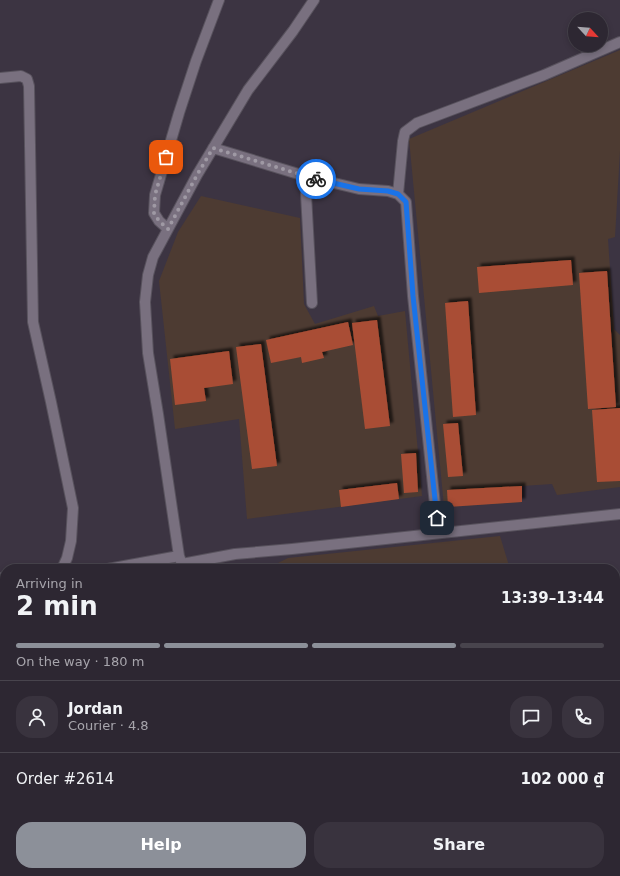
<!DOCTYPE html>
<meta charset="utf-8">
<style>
body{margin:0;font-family:"DejaVu Sans",sans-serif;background:#39333e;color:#f1f3f6;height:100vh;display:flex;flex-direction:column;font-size:15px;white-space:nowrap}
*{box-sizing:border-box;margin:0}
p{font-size:13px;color:#a7a5ac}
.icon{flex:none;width:22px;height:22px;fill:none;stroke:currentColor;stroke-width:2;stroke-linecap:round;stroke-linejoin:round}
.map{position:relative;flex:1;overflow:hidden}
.details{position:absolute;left:0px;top:564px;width:620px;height:312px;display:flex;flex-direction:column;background:#2d2732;border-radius:16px 16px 0 0;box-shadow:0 2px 6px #0003,0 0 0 1px #48444d}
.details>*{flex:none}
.needle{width:26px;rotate:116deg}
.tools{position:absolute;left:568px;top:12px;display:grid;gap:8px}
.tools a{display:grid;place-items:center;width:40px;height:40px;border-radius:50%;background:#2d2732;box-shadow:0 2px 6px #0003,0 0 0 1px #48444d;font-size:20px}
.pin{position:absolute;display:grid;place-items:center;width:34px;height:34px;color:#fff;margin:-17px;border-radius:8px;box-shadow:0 2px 6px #0006}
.courier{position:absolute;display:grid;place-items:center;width:40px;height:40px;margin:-20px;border:3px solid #1a73e8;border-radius:50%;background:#fff;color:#222;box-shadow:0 1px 5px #0007}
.head em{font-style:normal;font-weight:700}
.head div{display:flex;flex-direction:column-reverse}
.head{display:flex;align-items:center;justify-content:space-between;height:68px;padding:0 16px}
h1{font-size:26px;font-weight:700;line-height:30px}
.bar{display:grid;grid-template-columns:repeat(4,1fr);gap:6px 4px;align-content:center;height:48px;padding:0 16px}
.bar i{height:5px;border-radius:3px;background:#48444d}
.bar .selected{background:#8c9099}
.bar p{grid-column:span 4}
.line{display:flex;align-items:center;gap:10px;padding:0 16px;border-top:1px solid #48444d}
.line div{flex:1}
.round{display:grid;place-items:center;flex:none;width:42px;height:42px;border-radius:16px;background:#39333e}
.action{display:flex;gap:8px;margin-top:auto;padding:8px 16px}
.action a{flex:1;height:46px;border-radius:16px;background:#8c9099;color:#fff;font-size:16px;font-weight:700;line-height:46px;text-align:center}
.action a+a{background:#39333e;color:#f1f3f6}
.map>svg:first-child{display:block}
.education{fill:#4d3b32}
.building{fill:#a94e34;filter:url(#shadow)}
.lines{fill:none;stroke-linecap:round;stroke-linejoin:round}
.minor-casing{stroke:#58525d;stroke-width:12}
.minor{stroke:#79707f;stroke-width:10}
.done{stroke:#9f99a4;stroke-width:4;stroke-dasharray:0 7.2}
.route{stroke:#1a73e8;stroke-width:5}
</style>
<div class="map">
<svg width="620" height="876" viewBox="0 0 620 876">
<defs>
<filter id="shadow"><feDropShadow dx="3.5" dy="-3.5" stdDeviation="1" flood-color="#0009"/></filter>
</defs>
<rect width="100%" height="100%" fill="#3c3442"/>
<path class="education" d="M620,50V151L615,237L608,239L614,329L620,335V487L557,495L552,484L522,486V502L444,507L409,139Z
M201,196L300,218L304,304L315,324L374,306L378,316L405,311L422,496L247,519L239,419L175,429L159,281L178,232Z
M500,536L510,569H266L288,558Z"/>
<path class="building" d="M571,260L573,285L479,293L477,267Z
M607,271L616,407L588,409L579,273Z
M468,301L476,415L453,417L445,303Z
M377,320L390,426L365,429L352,323Z
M348,322L353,345L322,352L324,358L302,363L301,357L271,363L266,340Z
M261,344L277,466L252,469L236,347Z
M229,351L233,384L204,388L206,401L175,405L170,359Z
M620,408V481L597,482L592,410Z
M458,423L463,476L448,477L443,424Z
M416,453L418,492L404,493L401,454Z
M397,483L399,499L341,507L339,490Z
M522,486V502L448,507L447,490Z"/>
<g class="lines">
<g class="minor-casing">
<path id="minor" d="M0,78L21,76L27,79L29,86L33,322L51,402L73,508L71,541L67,558L62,569
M213,148L305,176L359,189L388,191L398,194L406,202L413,296L438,533
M305,176L312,303
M398,194L403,141L405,132L417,123L544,75L620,42
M168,229L159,221L154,213L155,195L179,113L196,61L219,0
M179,556L182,564L235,554L292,549L620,514
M108,569L179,556L158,414L148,353L145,302L148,275L153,257L197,175L248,90L293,31L314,0
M0,578H5
M231,871L233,876
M371,871L372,876"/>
</g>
<use href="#minor" class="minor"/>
</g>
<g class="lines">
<path class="done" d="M166,157L155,195L154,213L159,221L168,229L197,175L213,148L316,179"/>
<path class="route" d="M316,179L359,189L388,191L398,194L406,202L413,296L437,518"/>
</g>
</svg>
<div class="tools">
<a><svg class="needle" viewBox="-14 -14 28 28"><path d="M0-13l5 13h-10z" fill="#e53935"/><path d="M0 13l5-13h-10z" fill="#a7a5ac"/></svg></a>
</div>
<div class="pin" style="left:166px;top:157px;background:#ea580c"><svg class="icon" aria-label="bag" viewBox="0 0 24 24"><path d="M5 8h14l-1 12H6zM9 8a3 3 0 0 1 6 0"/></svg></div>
<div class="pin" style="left:437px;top:518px;background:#1f2937"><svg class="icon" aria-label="home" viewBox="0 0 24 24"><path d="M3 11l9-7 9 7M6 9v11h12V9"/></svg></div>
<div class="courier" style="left:316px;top:179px"><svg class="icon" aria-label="bike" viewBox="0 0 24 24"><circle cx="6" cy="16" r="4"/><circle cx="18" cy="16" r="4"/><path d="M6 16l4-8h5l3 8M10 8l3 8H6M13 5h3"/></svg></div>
<section class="details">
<div class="head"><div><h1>2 min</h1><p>Arriving in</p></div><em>13:39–13:44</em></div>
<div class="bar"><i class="selected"></i><i class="selected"></i><i class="selected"></i><i></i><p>On the way · 180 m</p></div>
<div class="line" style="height:72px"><a class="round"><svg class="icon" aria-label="person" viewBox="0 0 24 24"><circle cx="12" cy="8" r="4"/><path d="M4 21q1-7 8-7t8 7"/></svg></a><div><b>Jordan</b><p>Courier · 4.8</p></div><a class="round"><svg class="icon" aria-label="chat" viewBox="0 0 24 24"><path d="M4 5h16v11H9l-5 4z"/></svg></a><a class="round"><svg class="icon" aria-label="phone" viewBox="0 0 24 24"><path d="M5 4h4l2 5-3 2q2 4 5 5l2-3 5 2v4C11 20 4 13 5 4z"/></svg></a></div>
<div class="line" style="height:52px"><div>Order #2614</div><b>102 000 ₫</b></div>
<div class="action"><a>Help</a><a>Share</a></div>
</section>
</div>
